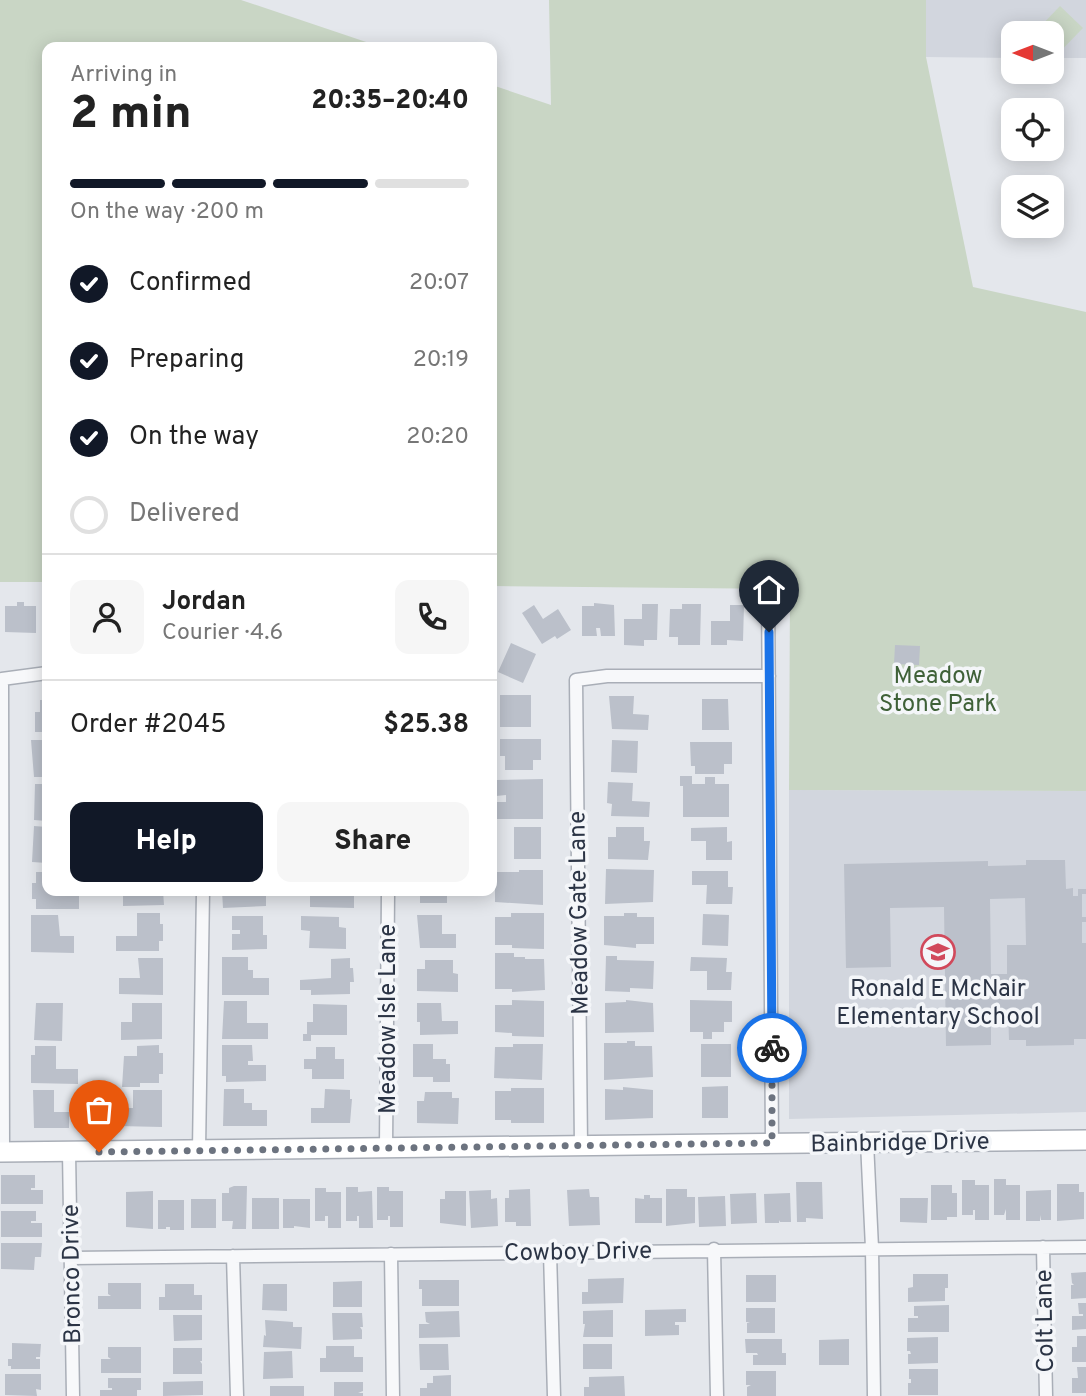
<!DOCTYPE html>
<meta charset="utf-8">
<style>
body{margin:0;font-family:Overpass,sans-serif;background:#f6f6f6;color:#222;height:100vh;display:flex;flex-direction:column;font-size:26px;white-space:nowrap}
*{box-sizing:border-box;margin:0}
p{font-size:23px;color:#767676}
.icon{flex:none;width:38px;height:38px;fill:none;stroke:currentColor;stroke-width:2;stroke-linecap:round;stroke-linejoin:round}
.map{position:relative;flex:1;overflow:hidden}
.panel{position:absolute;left:42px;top:42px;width:455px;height:854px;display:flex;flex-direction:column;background:#fff;border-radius:14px;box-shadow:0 4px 18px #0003}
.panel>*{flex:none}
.needle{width:46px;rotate:270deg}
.fabs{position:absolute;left:1001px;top:21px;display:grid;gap:14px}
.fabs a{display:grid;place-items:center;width:63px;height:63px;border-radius:14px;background:#fff;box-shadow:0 4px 18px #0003;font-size:35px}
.pin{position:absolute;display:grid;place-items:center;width:60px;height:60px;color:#fff;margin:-72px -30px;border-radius:50% 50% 50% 0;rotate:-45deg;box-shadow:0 0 7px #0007}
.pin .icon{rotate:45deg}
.courier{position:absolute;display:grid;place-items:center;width:70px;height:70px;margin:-35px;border:5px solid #1a73e8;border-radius:50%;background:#fff;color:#222;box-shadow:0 2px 9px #0007}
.head em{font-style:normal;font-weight:800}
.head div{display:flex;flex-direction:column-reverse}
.head{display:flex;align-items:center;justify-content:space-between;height:119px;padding:0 28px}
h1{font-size:46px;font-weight:800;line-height:52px}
.bar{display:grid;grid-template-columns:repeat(4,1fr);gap:10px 7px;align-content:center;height:84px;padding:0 28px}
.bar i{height:9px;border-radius:5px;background:#e0e0e0}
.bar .on{background:#111827}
.bar p{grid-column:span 4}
.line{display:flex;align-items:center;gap:18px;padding:0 28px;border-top:2px solid #e0e0e0}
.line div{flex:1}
.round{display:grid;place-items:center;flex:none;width:74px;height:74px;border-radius:14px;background:#f6f6f6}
ol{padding:0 28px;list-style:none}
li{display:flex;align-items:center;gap:21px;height:77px}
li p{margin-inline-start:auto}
li .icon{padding:7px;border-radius:50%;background:#111827;color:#fff;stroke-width:4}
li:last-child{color:#767676}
li i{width:38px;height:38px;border:4px solid #e0e0e0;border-radius:50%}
.primary-button{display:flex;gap:14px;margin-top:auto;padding:14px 28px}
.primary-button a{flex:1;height:80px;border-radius:14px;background:#111827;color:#fff;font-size:28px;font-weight:800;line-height:80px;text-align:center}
.primary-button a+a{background:#f6f6f6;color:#222}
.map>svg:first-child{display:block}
.built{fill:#d2d6de}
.green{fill:#c9d6c5}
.building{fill:#bbc0ca;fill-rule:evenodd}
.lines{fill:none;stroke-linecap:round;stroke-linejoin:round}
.street-casing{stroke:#a9aeb7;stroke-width:15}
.secondary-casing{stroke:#a9aeb7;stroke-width:22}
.street{stroke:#f7f8fa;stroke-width:12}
.secondary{stroke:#fff;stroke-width:19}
.done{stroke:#6c737f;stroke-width:7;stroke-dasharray:0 12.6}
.route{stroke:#1a73e8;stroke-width:9}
.labels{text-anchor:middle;stroke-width:7;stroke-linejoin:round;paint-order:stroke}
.park-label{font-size:24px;fill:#3f6138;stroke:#f4f6f9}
.street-label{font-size:24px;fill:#2b3445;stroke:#f4f6f9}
.poi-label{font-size:24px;fill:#2b3445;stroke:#f4f6f9}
</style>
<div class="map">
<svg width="1086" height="1396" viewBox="0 0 1086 1396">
<rect width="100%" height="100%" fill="#e4e7ec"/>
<path class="built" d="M926,0H1086V58H1052V33H1013V58L926,57Z
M789,790L1086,791V1112L789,1119Z"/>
<path class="green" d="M0,0H241L381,47H47V582H0Z
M549,0H926V57L973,287L1086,312V791L789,790L790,589L492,586V85L551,105Z
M1060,6L1083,28L1052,60V33H1034Z"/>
<path class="building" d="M17,602H24V606H36V633L5,632V606H17Z
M594,603L614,605L615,636H601L600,628H596L597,636H582V606H594Z
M642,604H658L657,640H644V646L624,645V619H642Z
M682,604H701L700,645H678V637H669L670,609H682Z
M534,605L543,619L558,609L571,630L557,639L555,636L542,644L522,613Z
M730,605H744L743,641L727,640V645H711V621H730Z
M511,643L536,654L523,683L498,672Z
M895,645L920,646L919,665L894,664Z
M500,695H531V727H500Z
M609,696H634L633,714L649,715L648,730L612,729Z
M702,699H728L729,730H702Z
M40,700H47V732H35V712H40Z
M500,739H541V760H533V770H505V756H500Z
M31,740H47V777H34Z
M612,740L638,741L637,773L611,772Z
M690,742H732V764H724V774H695V766H691Z
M680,776H692V784H705V777H715V784H729V817H683V786H680Z
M543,779V819H495V802H506V795L496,796V780Z
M608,782L633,783L632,801L650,802L649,817L611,816L612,804L607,803Z
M35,784H47V821L34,820Z
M34,826L47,827V863L32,862Z
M514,827H541V859H514Z
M616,827H644V841H650L648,860L608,859V837H616Z
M727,827V842L732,841V860H706V841H691V828Z
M1026,860H1065L1066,889L1073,888V896H1078V889H1086V894H1082V917H1086V922H1082V943H1086V1039H1074V1045L1026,1046V1040H1009L1008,1009L991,1010V1045L946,1046L944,907L890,908L891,967L846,968L844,864L988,861V866L1026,865ZM1025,898L1026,945H1007V974H991L990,899Z
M606,869L654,870L653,902L605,904Z
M519,870H543V905L495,902V872H519Z
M692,871H728V887H733L732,904H706L707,885H692Z
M36,872H47V891H58V895H79V909H36V899H32V883H36Z
M123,891H163L164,905L123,906Z
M222,891H266V906L223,908Z
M310,891H354V908L310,907Z
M420,891H447V903H420Z
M137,913H160V924H163V941H159V951H116V936H137Z
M511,913H544V949L512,948V945H495V917H511Z
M624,913H637V917H654V944H636V948L604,945V916H624Z
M703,914L729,915L728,946L702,945Z
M31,915H58L60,936H74V953L31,952Z
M417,915H442V934H456V948H420Z
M232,916H263V935H267V949L232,950V934H240V930H232Z
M301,916L339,917V927L346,928V949L309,948L310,931L301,930Z
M495,953H514V957H525V959H544L545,990L512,992V989H495Z
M606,956H617V960L654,961L653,989L630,988V992L605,991Z
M222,957H248V970H253V978H269V995H222Z
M691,957L727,958L726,972H732L731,990H707V971H690Z
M138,958H163V995L119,994V978H140Z
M350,958V968H353L354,982H350V994L311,995V990H300V980L331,978V959Z
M425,960H453V973L458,974V992L417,991V969H425Z
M512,1000L544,1001V1037L512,1036V1033L495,1032V1005H512Z
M626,1000L653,1003L654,1032L605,1033V1003L626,1002Z
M690,1000L732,1001V1022H724V1032H712V1039H703V1032H690Z
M224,1001H247V1023H268V1039H222Z
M36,1003H63L62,1041L34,1040Z
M132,1003H162V1039L121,1040V1022H132Z
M417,1003H441L442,1021H458V1034L420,1035V1022H417Z
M313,1004L347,1005V1035H311V1041H303V1034H307V1022H313Z
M627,1041H635V1046H652L653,1077L604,1080V1043H627Z
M413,1044H433V1059H446V1064H450V1082H433V1077H413Z
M513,1044H543L542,1080L494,1078L495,1047H513Z
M701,1044H731V1077H701Z
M159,1045V1053H163V1074H159V1083H140V1087H122L124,1056H137V1046Z
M222,1045H252L253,1061H248V1065H266V1081L226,1082V1076H222Z
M35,1046H56V1069H78V1084L31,1083V1055H35Z
M316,1047H335V1059H344V1079H312V1069H304V1059H316Z
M728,1086V1118H702V1087Z
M623,1087L653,1090V1118L605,1120V1089L623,1090Z
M511,1088H544V1123H511V1120H495V1091H511Z
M224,1089H244V1103H252V1110H267V1126H223Z
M325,1089L350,1090V1099H352L350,1123H311V1108H324Z
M33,1090H54V1112H69V1128H34Z
M133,1090H162V1127L118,1126V1108H133Z
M425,1092H452V1098H459L458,1124L417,1123V1101H424Z
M1,1175H35V1188H31V1190H43V1204H1Z
M994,1179H1006V1185H1020V1220H1006V1209L1004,1215H994Z
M962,1180H975V1185H989V1220H975V1210H973V1215H962Z
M796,1182H822L823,1219L806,1218V1222H797Z
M1057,1184H1079V1192H1084V1219L1057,1221Z
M931,1185H952V1193H957V1217H947V1220H931Z
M234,1186H247L246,1229H232L233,1221H222V1193H229V1188Z
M346,1187H358V1192L372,1191L373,1228H359V1216H357V1221H346Z
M377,1187H389V1191H403V1227H390V1216H388V1220H377Z
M315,1188H326V1192H341V1228H328V1216H325V1221H315Z
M530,1189L531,1226H516V1222H505V1198H509V1190Z
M589,1189L590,1197H599L600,1225L569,1226L567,1190Z
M666,1189H687V1197H695V1223L666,1226Z
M491,1190V1199L497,1198L498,1226L471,1228L469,1191Z
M1051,1190V1220H1041L1040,1215V1221H1026V1191Z
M153,1191V1229L126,1227V1192Z
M445,1191H466V1226L440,1223V1199H445Z
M756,1193L757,1223L731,1224L730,1194Z
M790,1193L791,1222H780L779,1220V1223H765L764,1194Z
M644,1195H650V1198H662V1223H635V1198L644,1199Z
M725,1196L726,1226L699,1227L698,1197Z
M252,1198H279V1229H252Z
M900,1198H928L927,1223L900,1222Z
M191,1199H216V1228H191Z
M283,1199H310V1228L294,1226V1228H283Z
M158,1200H184V1230H170V1227H166V1229H158Z
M1,1211H36V1221H31V1223H42V1237H1Z
M1,1243H42L41,1257H35L34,1270L1,1269Z
M1086,1272V1298L1071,1299V1285H1074L1072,1283L1071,1273Z
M913,1274H948V1288H945V1301L908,1302V1288L913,1287Z
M746,1275H776V1302H746Z
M624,1278L623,1303L582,1304V1292H588V1279Z
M419,1280H459V1306H422V1289H419Z
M362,1281V1307H333V1282Z
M108,1283H141V1309H98V1296H111L108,1294Z
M165,1284H194V1295H202V1310H159V1297H165Z
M263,1284H287V1311L262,1310Z
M1078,1303H1086V1329L1072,1330V1316H1083V1314H1079Z
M949,1305V1332H908V1318H918V1316H914V1306Z
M746,1308H775V1333H747V1323L750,1322H746Z
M686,1309V1322H675V1325H679V1335L645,1336V1310Z
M613,1310V1337H583L585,1324H583V1311Z
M459,1311L460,1337L419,1338V1324H430L426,1322L425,1312Z
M332,1313H362L363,1327H360L362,1330V1339L333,1340Z
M173,1315H202V1340L174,1341Z
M265,1320L293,1322V1327H302L301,1349L263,1347L264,1335L266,1336Z
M1077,1336H1086V1362H1072V1347H1077Z
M938,1337V1363L908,1364V1354H911L910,1351H907V1338Z
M745,1339H782V1353H786V1365H753V1355H758L757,1353H746Z
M849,1339V1365H819V1340Z
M12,1343L41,1344L40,1357H36V1359H40V1369H11V1366H8V1359H12Z
M419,1344H448L449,1370H420Z
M583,1344H612V1369H583Z
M326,1346H354V1357H363V1372H320V1358H326Z
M108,1347H141V1373H101V1359H111L108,1357Z
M173,1348H202V1361H200L202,1364V1374H173Z
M292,1351L293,1378L263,1379L264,1352Z
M1077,1367H1086V1393H1072V1378H1078Z
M909,1369H938V1395H908V1383H911V1379H909Z
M746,1371H776V1396H747V1387L751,1385H746Z
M5,1374H41V1390L36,1389L37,1396L5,1395Z
M451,1375V1396H420V1388H427V1383H433V1376Z
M624,1376L625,1396H584V1387H589V1377Z
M108,1378H141V1390H137V1396H100V1390H112V1388H108Z
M203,1381V1395L163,1396V1382Z
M334,1382H363V1391L358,1393H363V1396H334Z
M270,1386H304V1396H270Z"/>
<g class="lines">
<g class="street-casing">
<path id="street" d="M768,587L772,1143
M867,1142L872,1248L874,1396
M581,1146L576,680L607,676H769
M386,1148L388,891
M199,1150L203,891
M3,1152L2,679L47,673
M69,1152L73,1396
M1043,1247L1046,1396
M714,1249L717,1396
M550,1252L554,1396
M391,1254L393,1396
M233,1256L237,1396
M71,1258L1086,1247"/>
</g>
<g class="secondary-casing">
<path id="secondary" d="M0,1152L1086,1140"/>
</g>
<use href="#street" class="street"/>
<use href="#secondary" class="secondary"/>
</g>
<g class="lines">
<path class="done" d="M99,1152L772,1143V1048"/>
<path class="route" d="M769,632L772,1048"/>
</g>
<defs>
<g id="school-ring" transform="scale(1.75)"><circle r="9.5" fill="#f4f6f9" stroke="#d1495b" stroke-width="1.5"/><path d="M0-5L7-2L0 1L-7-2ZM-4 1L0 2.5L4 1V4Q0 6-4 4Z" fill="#d1495b"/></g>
</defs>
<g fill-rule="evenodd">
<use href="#school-ring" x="938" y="952"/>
</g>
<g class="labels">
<g class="park-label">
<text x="938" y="683">Meadow<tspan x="938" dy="28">Stone Park</tspan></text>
</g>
<g class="street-label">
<text transform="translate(578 913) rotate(-91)" y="8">Meadow Gate Lane</text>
<text transform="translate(387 1019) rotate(-90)" y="8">Meadow Isle Lane</text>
<text transform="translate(900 1142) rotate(-1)" y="8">Bainbridge Drive</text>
<text transform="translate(578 1251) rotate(-1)" y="8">Cowboy Drive</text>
<text transform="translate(71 1274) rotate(-91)" y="8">Bronco Drive</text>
<text transform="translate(1044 1321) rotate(-91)" y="8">Colt Lane</text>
</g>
<g class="poi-label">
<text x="938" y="996">Ronald E McNair<tspan x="938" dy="28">Elementary School</tspan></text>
</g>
</g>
</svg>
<div class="fabs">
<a><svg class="needle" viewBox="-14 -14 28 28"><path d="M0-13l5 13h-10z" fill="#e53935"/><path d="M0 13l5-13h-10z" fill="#767676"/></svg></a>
<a><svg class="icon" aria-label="locate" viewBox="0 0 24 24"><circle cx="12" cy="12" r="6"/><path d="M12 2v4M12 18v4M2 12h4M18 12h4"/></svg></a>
<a><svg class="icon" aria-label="layers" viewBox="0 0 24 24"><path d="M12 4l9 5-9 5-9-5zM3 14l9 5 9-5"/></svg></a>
</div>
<div class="pin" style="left:99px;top:1152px;background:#ea580c"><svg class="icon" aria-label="bag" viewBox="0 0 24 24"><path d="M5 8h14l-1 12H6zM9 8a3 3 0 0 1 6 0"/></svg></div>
<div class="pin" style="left:769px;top:632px;background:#1f2937"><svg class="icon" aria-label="home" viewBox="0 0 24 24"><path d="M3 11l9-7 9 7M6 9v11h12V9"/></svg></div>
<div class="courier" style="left:772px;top:1048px"><svg class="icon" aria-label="bike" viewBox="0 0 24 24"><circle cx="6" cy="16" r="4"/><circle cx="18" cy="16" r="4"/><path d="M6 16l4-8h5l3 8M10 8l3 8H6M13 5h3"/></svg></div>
<section class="panel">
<div class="head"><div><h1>2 min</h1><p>Arriving in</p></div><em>20:35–20:40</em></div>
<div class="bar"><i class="on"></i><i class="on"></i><i class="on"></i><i></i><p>On the way · 200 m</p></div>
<ol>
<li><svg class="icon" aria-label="check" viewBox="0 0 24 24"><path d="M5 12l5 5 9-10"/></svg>Confirmed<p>20:07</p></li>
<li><svg class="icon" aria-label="check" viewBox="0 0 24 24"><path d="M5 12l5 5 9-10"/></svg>Preparing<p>20:19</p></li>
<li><svg class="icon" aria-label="check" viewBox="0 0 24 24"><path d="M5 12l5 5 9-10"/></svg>On the way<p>20:20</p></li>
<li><i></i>Delivered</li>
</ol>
<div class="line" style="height:126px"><a class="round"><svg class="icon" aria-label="person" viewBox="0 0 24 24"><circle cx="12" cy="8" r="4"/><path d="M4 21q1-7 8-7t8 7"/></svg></a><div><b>Jordan</b><p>Courier · 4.6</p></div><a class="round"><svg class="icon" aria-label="phone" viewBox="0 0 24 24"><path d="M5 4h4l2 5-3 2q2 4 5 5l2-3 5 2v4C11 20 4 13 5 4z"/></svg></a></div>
<div class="line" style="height:91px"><div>Order #2045</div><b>$25.38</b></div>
<div class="primary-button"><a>Help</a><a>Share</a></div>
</section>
</div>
